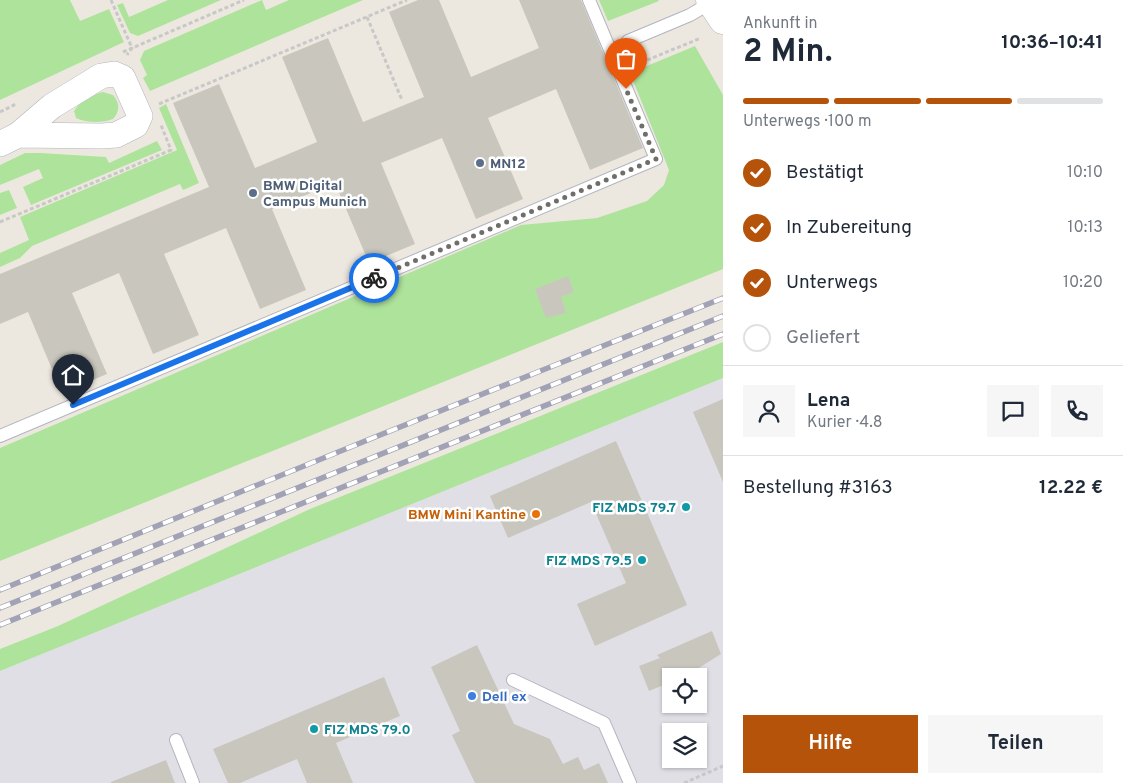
<!DOCTYPE html>
<html lang="de">
<meta charset="utf-8">
<style>
body{margin:0;font-family:Overpass,sans-serif;background:#f6f6f7;color:#1f2937;height:100vh;display:flex;flex-direction:column;font-size:19px;white-space:nowrap}
*{box-sizing:border-box;margin:0}
p{font-size:16px;color:#747a83}
.icon{flex:none;width:28px;height:28px;fill:none;stroke:currentColor;stroke-width:2;stroke-linecap:round;stroke-linejoin:round}
.map{position:relative;flex:1;overflow:hidden}
.sheet{display:flex;flex-direction:column;background:#fff;width:400px}
.sheet>*{flex:none}
.controls{position:absolute;left:662px;top:668px;display:grid;gap:10px}
.controls a{display:grid;place-items:center;width:45px;height:45px;border-radius:0px;background:#fff;box-shadow:0 1px 4px #0004;font-size:25px}
.pin{position:absolute;display:grid;place-items:center;width:42px;height:42px;color:#fff;margin:-51px -21px;border-radius:50% 50% 50% 0;rotate:-45deg;box-shadow:0 0 5px #0007}
.pin .icon{rotate:45deg}
.courier{position:absolute;display:grid;place-items:center;width:50px;height:50px;margin:-25px;border:4px solid #1a73e8;border-radius:50%;background:#fff;color:#222;box-shadow:0 1px 6px #0007}
.overview em{font-style:normal;font-weight:700}
.overview div{display:flex;flex-direction:column-reverse}
.overview{display:flex;align-items:center;justify-content:space-between;height:85px;padding:0 20px}
h1{font-size:32px;font-weight:700;line-height:38px}
.bar{display:grid;grid-template-columns:repeat(4,1fr);gap:8px 5px;align-content:center;height:60px;padding:0 20px}
.bar i{height:6px;border-radius:4px;background:#e0e1e3}
.bar .on{background:#b45309}
.bar p{grid-column:span 4}
.line{display:flex;align-items:center;gap:12px;padding:0 20px;border-top:1px solid #e0e1e3}
.line div{flex:1}
.round{display:grid;place-items:center;flex:none;width:52px;height:52px;border-radius:0px;background:#f6f6f7}
ol{padding:0 20px;list-style:none}
li{display:flex;align-items:center;gap:15px;height:55px}
li p{margin-inline-start:auto}
li .icon{padding:5px;border-radius:50%;background:#b45309;color:#fff;stroke-width:4}
li:last-child{color:#747a83}
li i{width:28px;height:28px;border:2px solid #e0e1e3;border-radius:50%}
.cta{display:flex;gap:10px;margin-top:auto;padding:10px 20px}
.cta a{flex:1;height:58px;border-radius:0px;background:#b45309;color:#fff;font-size:20px;font-weight:700;line-height:58px;text-align:center}
.cta a+a{background:#f6f6f7;color:#1f2937}
main{display:flex;flex:1;min-height:0}
.map>svg:first-child{display:block}
.industrial{fill:#e1dfe6;fill-rule:evenodd}
.green{fill:#aee39c}
.building{fill:#c9c6bd}
.lines{fill:none;stroke-linecap:round;stroke-linejoin:round}
.service-casing{stroke:#b2b4bf;stroke-width:14}
.minor-casing{stroke:#b2b4bf;stroke-width:26}
.secondary-casing{stroke:#b2b4bf;stroke-width:29}
.path{stroke:#c8c8c8;stroke-width:3;stroke-dasharray:4 2.5;stroke-linecap:butt}
.service{stroke:#fff;stroke-width:12}
.minor{stroke:#fff;stroke-width:25}
.secondary{stroke:#fff;stroke-width:28}
.rail-casing{stroke:#a1a2b6;stroke-width:5.5}
.rail{stroke:#fff;stroke-width:4;stroke-dasharray:11;stroke-linecap:butt}
.done{stroke:#706e6b;stroke-width:5;stroke-dasharray:0 9}
.route{stroke:#1a73e8;stroke-width:6}
.service-dot{fill:#5c6f8a;stroke:#fff;stroke-width:2}
.culture-dot{fill:#0f9aa8;stroke:#fff;stroke-width:2}
.food-dot{fill:#e8710a;stroke:#fff;stroke-width:2}
.shop-dot{fill:#3f7fe0;stroke:#fff;stroke-width:2}
.labels{text-anchor:middle;stroke-width:5;stroke-linejoin:round;paint-order:stroke}
.service-label{font-size:14px;font-weight:bold;fill:#4e5e75;stroke:#fff;text-anchor:start}
.culture-label{font-size:14px;font-weight:bold;fill:#0d838f;stroke:#fff;text-anchor:end}
.food-label{font-size:14px;font-weight:bold;fill:#c56008;stroke:#fff;text-anchor:end}
.shop-label{font-size:14px;font-weight:bold;fill:#366cbe;stroke:#fff;text-anchor:start}
</style>
<main>
<div class="map">
<svg width="723" height="783" viewBox="0 0 723 783">
<rect width="100%" height="100%" fill="#ede8df"/>
<path class="industrial" d="M723,378V783H0V671ZM671,676H699V704H671ZM671,731H699V759H671Z"/>
<path class="green" d="M0,0H70L80,21L109,9L124,42L0,100Z
M168,0H221L138,36L130,33L117,5L123,3L129,17Z
M262,0L266,10L289,0H363L150,91L143,78L147,75L140,60L144,51Z
M599,0H658L659,1L608,21Z
M695,46L723,95V269L0,561V448L521,225L597,218L647,201L664,185L669,170L630,73Z
M103,92L113,95C120,103 120,111 113,119C103,123 86,123 76,118L74,111C79,102 93,94 103,92Z
M166,104L199,183L183,190L180,184L32,246L20,258L0,267V253L29,240L20,217L177,150L159,108Z
M157,141L162,150L31,205L23,187L43,178L39,169L0,185V165L25,153H40L106,157L109,163Z
M9,190L17,208L0,215V193Z
M723,342V378L0,671V649L58,626L310,509Z"/>
<path class="building" d="M418,0H439L471,77L539,48L519,0H581L643,148L590,170L556,89L488,118L523,199L476,219L442,138L381,163L415,244L369,263L335,183L272,209L306,290L260,309L226,228L164,254L199,335L153,354L119,273L72,293L107,374L62,393L28,312L0,324V274L209,187L173,103L219,84L255,168L317,142L282,57L328,38L363,122L424,97L389,12Z
M568,276L574,292L561,297L566,313L546,318L535,289Z
M723,399V482L693,412Z
M616,441L687,605L595,646L577,604L626,583L591,502L508,538L490,496Z
M712,631L721,654L686,676H671V682L649,691L639,666L660,658L657,655Z
M477,645L514,724L550,739L563,764L578,757L584,770L599,763L608,783H475L452,735L460,731L431,667Z
M384,677L400,716L336,743L353,783H307L297,759L240,783H228L213,749Z
M166,760L175,783H111V782Z"/>
<g class="lines">
<g class="service-casing">
<path id="service" d="M628,41L690,15L712,2
M0,436L656,159L589,0
M513,680L604,723L630,783
M176,740L193,783"/>
</g>
<g class="minor-casing">
<path id="minor" d="M0,144L18,135L52,106L101,76L114,74L123,78L140,116L136,125L116,135L102,136L18,135"/>
</g>
<g class="secondary-casing">
<path id="secondary" d="M710,0L723,20"/>
</g>
<path class="path" d="M111,0L132,48L127,55
M367,17L402,100
M123,52L244,0
M635,65L701,38
M159,104L407,0
M0,112L16,104
M0,222L171,150L161,125
M684,783L723,766"/>
<use href="#service" class="service"/>
<use href="#minor" class="minor"/>
<use href="#secondary" class="secondary"/>
<g class="rail-casing">
<path id="rail" d="M0,590L375,437L723,298
M0,608L723,316
M0,625L723,334"/>
</g>
<use href="#rail" class="rail"/>
</g>
<g class="lines">
<path class="done" d="M374,278L656,159L626,89"/>
<path class="route" d="M73,405L374,278"/>
</g>
<g class="service-dot">
<circle cx="480" cy="163" r="5"/>
<circle cx="253" cy="193" r="5"/>
</g>
<g class="culture-dot">
<circle cx="686" cy="507" r="5"/>
<circle cx="642" cy="560" r="5"/>
<circle cx="314" cy="729" r="5"/>
</g>
<circle class="food-dot" cx="536" cy="514" r="5"/>
<circle class="shop-dot" cx="472" cy="696" r="5"/>
<g class="labels">
<g class="service-label">
<text x="490" y="168">MN12</text>
<text x="263" y="190">BMW Digital<tspan x="263" dy="16">Campus Munich</tspan></text>
</g>
<g class="culture-label">
<text x="676" y="512">FIZ MDS 79.7</text>
<text x="632" y="565">FIZ MDS 79.5</text>
<text x="324" y="734" text-anchor="start">FIZ MDS 79.0</text>
</g>
<g class="food-label">
<text x="526" y="519">BMW Mini Kantine</text>
</g>
<g class="shop-label">
<text x="482" y="701">Dell ex</text>
</g>
</g>
</svg>
<div class="controls">
<a><svg class="icon" aria-label="locate" viewBox="0 0 24 24"><circle cx="12" cy="12" r="6"/><path d="M12 2v4M12 18v4M2 12h4M18 12h4"/></svg></a>
<a><svg class="icon" aria-label="layers" viewBox="0 0 24 24"><path d="M12 4l9 5-9 5-9-5zM3 14l9 5 9-5"/></svg></a>
</div>
<div class="pin" style="left:626px;top:89px;background:#ea580c"><svg class="icon" aria-label="bag" viewBox="0 0 24 24"><path d="M5 8h14l-1 12H6zM9 8a3 3 0 0 1 6 0"/></svg></div>
<div class="pin" style="left:73px;top:405px;background:#1f2937"><svg class="icon" aria-label="home" viewBox="0 0 24 24"><path d="M3 11l9-7 9 7M6 9v11h12V9"/></svg></div>
<div class="courier" style="left:374px;top:278px"><svg class="icon" aria-label="bike" viewBox="0 0 24 24"><circle cx="6" cy="16" r="4"/><circle cx="18" cy="16" r="4"/><path d="M6 16l4-8h5l3 8M10 8l3 8H6M13 5h3"/></svg></div>
</div>
<section class="sheet">
<div class="overview"><div><h1>2 Min.</h1><p>Ankunft in</p></div><em>10:36–10:41</em></div>
<div class="bar"><i class="on"></i><i class="on"></i><i class="on"></i><i></i><p>Unterwegs · 100 m</p></div>
<ol>
<li><svg class="icon" aria-label="check" viewBox="0 0 24 24"><path d="M5 12l5 5 9-10"/></svg>Bestätigt<p>10:10</p></li>
<li><svg class="icon" aria-label="check" viewBox="0 0 24 24"><path d="M5 12l5 5 9-10"/></svg>In Zubereitung<p>10:13</p></li>
<li><svg class="icon" aria-label="check" viewBox="0 0 24 24"><path d="M5 12l5 5 9-10"/></svg>Unterwegs<p>10:20</p></li>
<li><i></i>Geliefert</li>
</ol>
<div class="line" style="height:90px"><a class="round"><svg class="icon" aria-label="person" viewBox="0 0 24 24"><circle cx="12" cy="8" r="4"/><path d="M4 21q1-7 8-7t8 7"/></svg></a><div><b>Lena</b><p>Kurier · 4.8</p></div><a class="round"><svg class="icon" aria-label="chat" viewBox="0 0 24 24"><path d="M4 5h16v11H9l-5 4z"/></svg></a><a class="round"><svg class="icon" aria-label="phone" viewBox="0 0 24 24"><path d="M5 4h4l2 5-3 2q2 4 5 5l2-3 5 2v4C11 20 4 13 5 4z"/></svg></a></div>
<div class="line" style="height:65px"><div>Bestellung #3163</div><b>12.22 €</b></div>
<div class="cta"><a>Hilfe</a><a>Teilen</a></div>
</section>
</main>
